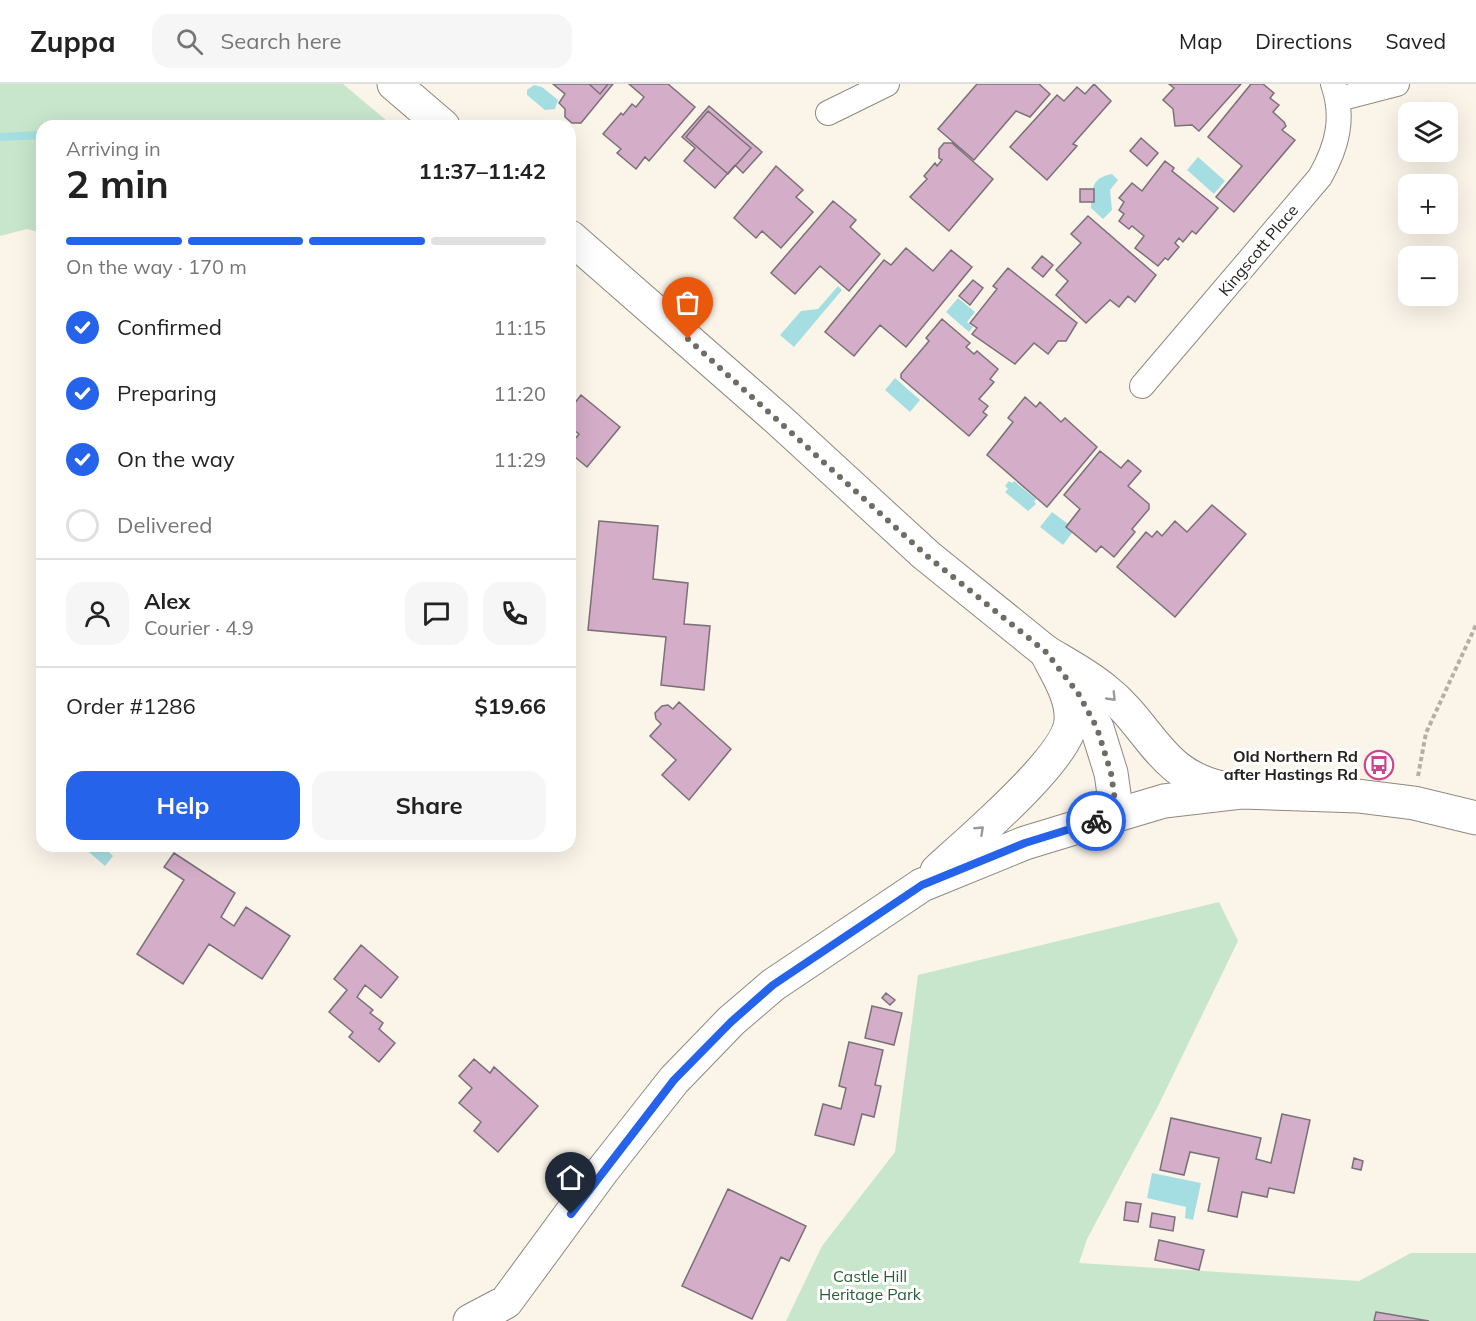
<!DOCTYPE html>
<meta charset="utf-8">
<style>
body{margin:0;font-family:Mulish,sans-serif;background:#f6f6f6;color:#222;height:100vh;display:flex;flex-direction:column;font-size:22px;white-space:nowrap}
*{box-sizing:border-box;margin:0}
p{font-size:20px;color:#767676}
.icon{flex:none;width:33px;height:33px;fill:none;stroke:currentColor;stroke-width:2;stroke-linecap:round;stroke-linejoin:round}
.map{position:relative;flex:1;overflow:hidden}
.sheet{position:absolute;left:36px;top:36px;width:540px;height:732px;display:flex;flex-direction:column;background:#fff;border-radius:18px;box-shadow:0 6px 24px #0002}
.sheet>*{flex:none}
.buttons{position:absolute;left:1398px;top:18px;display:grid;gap:12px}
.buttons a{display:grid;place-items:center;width:60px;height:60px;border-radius:12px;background:#fff;box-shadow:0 6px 24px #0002;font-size:30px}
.pin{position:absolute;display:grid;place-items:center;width:51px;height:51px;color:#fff;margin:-62px -26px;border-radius:50% 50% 50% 0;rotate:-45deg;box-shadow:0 0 6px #0007}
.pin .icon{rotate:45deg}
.courier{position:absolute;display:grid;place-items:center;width:60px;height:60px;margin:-30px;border:4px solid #2563eb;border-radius:50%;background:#fff;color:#222;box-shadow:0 2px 8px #0007}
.overview em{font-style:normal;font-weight:700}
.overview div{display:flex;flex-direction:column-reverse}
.overview{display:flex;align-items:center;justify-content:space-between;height:102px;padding:0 30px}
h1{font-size:39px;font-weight:700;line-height:45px}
.bar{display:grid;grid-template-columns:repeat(4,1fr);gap:9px 6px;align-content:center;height:72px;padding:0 30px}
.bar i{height:8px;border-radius:4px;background:#e0e0e0}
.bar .current{background:#2563eb}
.bar p{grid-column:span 4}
.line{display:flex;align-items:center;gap:15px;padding:0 30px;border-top:2px solid #e0e0e0}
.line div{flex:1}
.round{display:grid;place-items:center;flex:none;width:63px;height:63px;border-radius:18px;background:#f6f6f6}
ol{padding:0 30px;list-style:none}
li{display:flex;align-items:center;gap:18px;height:66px}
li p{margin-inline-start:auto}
li .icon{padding:6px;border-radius:50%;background:#2563eb;color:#fff;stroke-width:4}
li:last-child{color:#767676}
li i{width:33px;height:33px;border:3px solid #e0e0e0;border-radius:50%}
.cta{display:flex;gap:12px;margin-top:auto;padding:12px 30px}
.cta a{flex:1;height:69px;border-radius:18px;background:#2563eb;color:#fff;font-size:24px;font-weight:700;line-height:69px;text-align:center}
.cta a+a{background:#f6f6f6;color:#222}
header{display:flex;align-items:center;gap:36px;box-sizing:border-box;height:84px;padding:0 30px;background:#fff;border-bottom:2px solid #e0e0e0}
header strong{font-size:28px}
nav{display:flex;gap:33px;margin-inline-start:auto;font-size:21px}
.search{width:420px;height:54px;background:#f6f6f6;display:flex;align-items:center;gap:15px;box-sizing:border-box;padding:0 21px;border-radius:18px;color:#767676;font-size:22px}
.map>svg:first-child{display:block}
.green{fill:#c7e6cc}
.water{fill:#a5dee2}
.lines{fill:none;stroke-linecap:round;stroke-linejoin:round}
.stream{stroke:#a5dee2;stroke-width:8}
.building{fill:#d4adc8;stroke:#7a7077;stroke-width:1.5}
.minor-casing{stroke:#8f887f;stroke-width:26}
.secondary-casing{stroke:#8f887f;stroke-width:35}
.primary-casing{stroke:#8f887f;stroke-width:35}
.path{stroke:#b4afa6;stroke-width:4;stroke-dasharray:4.5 3;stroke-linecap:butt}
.minor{stroke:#fff;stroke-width:24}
.secondary{stroke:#fff;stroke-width:33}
.primary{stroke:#fff;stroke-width:33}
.oneway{stroke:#9c9b9a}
.done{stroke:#6f6b65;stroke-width:6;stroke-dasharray:0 10.8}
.route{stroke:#2563eb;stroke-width:8}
.labels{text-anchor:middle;stroke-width:6;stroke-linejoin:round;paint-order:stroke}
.street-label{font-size:16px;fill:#24211e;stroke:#fff}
.poi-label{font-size:16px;font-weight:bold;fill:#24211e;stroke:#fff;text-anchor:end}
.park-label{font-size:16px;fill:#275e36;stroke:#fff}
</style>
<header>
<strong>Zuppa</strong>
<div class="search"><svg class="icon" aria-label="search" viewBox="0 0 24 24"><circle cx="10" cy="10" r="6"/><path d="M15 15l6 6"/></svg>Search here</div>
<nav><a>Map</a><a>Directions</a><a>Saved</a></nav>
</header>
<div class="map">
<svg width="1476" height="1237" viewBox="0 0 1476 1237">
<rect width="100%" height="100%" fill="#fbf4e9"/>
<path class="green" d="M0,0H343L393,42H42V149L27,145L0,152Z
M1219,818L1238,857L1158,1022L1087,1155L1079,1179L1359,1197L1411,1169H1476V1237H786L822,1162L895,1068L918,891Z"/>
<path class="water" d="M534,1L542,3L558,16L555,25L545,26L527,11V6Z
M1198,73L1225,97L1214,110L1187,86Z
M1112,90L1118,96L1110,106L1112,126L1103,135L1091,124C1092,105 1091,94 1112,90Z
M838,202L842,206L794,263L780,251L801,227L818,225Z
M958,214L975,228L967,238L973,243L969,248L946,228Z
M895,294L920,316L910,328L885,306Z
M1009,397L1012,399L1014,397L1036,415L1034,418L1036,420L1028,427L1005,408L1008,405L1005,402Z
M1052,428L1075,445L1063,461L1040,443Z
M82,762H106V765L113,772L105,782Z
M1152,1089L1201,1099L1193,1136L1185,1134L1186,1123L1147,1114Z"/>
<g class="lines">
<path class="stream" d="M0,53L42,51"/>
</g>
<path class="building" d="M553,0H613L581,39H572L565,33V25L559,19L565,10Z
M589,0H608L600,10Z
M629,0H668L695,23L649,77L645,73L636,85L617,69L621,65L603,50L621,29L623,31L632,20L636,23L644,13Z
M977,0H1039L1050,10L1030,33L1016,27L974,76L938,45Z
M1094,0L1111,17L1073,60L1077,62L1047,96L1010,63L1057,11L1064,17L1077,3L1085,10Z
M1169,0H1241L1199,47L1192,41L1175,42L1173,25L1163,16L1174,4Z
M1251,0H1263L1274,9L1270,14L1279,21L1273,28L1284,38L1286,42L1282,46L1295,56L1234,128L1216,113L1242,82L1208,53Z
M709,22L762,68L743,89L735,81L715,104L684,77L695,64L682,53Z
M708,27L751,64L728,90L686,53Z
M1141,54L1158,69L1147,82L1130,67Z
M944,59H952L993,95L949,147L910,113L927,95L924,92L935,79L937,82L942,76L939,74V65Z
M1165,77L1174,84L1172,87L1218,124L1196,150L1192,147L1183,158L1179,154L1175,159L1179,163L1168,176L1165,174L1158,182L1135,164L1144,152L1132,142L1129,145L1119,137L1124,130L1119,126L1124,118L1119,114L1132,99L1142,107Z
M776,82L803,106L796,113L813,128L781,164L762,147L756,154L734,134Z
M1080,105H1094V118H1080Z
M833,117L856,136L850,143L880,170L849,207L820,182L795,210L771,189Z
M1088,132L1156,191L1135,218L1128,212L1119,223L1110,216L1086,239L1056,211L1068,197L1056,186L1081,159L1071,150Z
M906,164L933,187L951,166L972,183L906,263L880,241L854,272L825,248L884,176L891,181Z
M1042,172L1053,181L1043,193L1032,184Z
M1008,184L1077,239L1066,257H1058L1048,270L1034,259L1015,280L972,250L977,244L970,239L997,205L993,202Z
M973,196L983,204L970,221L959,212Z
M942,235L970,259L966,263L974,270L977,267L998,285L990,295L994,298L979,315L988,322L983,328L987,331L969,352L901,294V290L929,257L926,254Z
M581,311L620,343L587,383L570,369V361L579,350L570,343V325Z
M1025,313L1036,323L1040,318L1061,338L1065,334L1097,363L1047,423L987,371L1013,338L1008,334Z
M1100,367L1121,384L1128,376L1141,387L1128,402L1149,420V425L1132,445L1135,448L1114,473L1101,462L1096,468L1066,443L1080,425L1064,411Z
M1212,421L1246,450L1175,533L1117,483L1146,448L1152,453L1157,447L1162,452L1175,437L1187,448Z
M599,437L658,442L653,495L688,499L684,540L710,542L704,606L661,601L666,553L588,546Z
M679,618L731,665L689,716L662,691L676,676L650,652L661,640L656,635L655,629L662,622L668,621L673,625Z
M174,769L235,809L221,833L234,842L246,823L290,852L262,895L209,860L183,900L137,870L184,796L164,783Z
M361,861L398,893L381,914L365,901L357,913L373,926L370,929L383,939L379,945L395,959L379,978L349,953L353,948L329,928L347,906L334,895Z
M886,909L895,916L890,921L882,914Z
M872,922L902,929L894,961L865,954Z
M849,958L883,966L875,1001L881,1002L874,1033L862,1030L854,1061L815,1051L823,1020L841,1025L846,1004L839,1002Z
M474,975L490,989L494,983L538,1022L498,1068L474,1047L481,1038L459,1019L472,1004L459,992Z
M1282,1030L1310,1036L1294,1109L1269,1104L1267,1113L1242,1108L1237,1133L1208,1127L1219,1074L1190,1068L1184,1091L1160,1086L1171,1034L1261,1054L1256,1075L1271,1079Z
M1354,1074L1363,1077L1361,1086L1352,1084Z
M728,1105L806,1142L789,1177L781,1173L752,1235L682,1202Z
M1126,1118L1141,1120L1138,1138L1124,1136Z
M1152,1129L1175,1133L1173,1147L1150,1143Z
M1159,1156L1204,1166L1199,1186L1155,1176Z
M1376,1228L1429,1237H1374Z"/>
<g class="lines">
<g class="minor-casing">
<path id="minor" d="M1339,15L1397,0
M828,29L887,0
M1142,302L1320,93C1337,63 1345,34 1333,0"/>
</g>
<g class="secondary-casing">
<path id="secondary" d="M394,0L443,42
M570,153L779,336L926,471L1046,568L1078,609L1097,644L1111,689L1117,731"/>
</g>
<g class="primary-casing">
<path id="primary" d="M1046,568C1066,580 1087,591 1105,606C1152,643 1159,693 1227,705
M937,787C967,759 1069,674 1071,637C1073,613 1056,588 1046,568
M470,1237L506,1218L603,1086L674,996L731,937L773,901L922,801L1025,759L1117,731L1164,717L1241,708L1358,712L1414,719L1476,734"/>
</g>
<path class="path" d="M1418,692L1426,649L1476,541"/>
<use href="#minor" class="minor"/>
<use href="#secondary" class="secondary"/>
<use href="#primary" class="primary"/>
</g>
<defs><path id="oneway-chevron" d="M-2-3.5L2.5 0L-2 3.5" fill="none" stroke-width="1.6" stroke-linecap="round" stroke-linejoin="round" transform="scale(1.5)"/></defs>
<g class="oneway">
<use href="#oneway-chevron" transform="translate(1112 613) rotate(46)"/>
<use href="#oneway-chevron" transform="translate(980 746) rotate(-43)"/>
</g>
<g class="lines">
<path class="done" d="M688,255L926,471L1046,568L1078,609L1097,644L1111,689L1117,731L1096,737"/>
<path class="route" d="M571,1130L674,996L731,938L773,901L922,801L1025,759L1096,737"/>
</g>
<defs>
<g id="bus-ring" transform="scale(1.5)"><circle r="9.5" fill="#fff" stroke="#ca478e" stroke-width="1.5"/><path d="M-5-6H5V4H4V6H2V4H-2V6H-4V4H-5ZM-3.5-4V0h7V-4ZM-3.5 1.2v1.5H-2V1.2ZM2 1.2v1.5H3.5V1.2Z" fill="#ca478e"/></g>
</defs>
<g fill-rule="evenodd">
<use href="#bus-ring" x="1379" y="681"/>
</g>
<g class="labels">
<g class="street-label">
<text transform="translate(1258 166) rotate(-50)" y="6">Kingscott Place</text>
</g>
<g class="poi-label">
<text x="1358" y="678">Old Northern Rd<tspan x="1358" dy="18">after Hastings Rd</tspan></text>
</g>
<g class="park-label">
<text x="870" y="1198">Castle Hill<tspan x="870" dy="18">Heritage Park</tspan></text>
</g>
</g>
</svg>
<div class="buttons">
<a><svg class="icon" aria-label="layers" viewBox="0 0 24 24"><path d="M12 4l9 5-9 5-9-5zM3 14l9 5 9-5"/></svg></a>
<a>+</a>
<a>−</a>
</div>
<div class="pin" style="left:688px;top:255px;background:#ea580c"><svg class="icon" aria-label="bag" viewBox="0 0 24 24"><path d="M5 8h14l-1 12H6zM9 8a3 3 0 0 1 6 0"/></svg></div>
<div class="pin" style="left:571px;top:1130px;background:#1f2937"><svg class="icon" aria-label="home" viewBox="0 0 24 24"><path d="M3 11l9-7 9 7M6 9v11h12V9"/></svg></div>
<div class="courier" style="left:1096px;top:737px"><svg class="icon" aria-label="bike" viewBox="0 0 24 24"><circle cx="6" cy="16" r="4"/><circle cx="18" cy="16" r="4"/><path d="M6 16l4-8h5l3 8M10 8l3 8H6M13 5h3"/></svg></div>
<section class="sheet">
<div class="overview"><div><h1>2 min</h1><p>Arriving in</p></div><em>11:37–11:42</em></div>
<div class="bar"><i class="current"></i><i class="current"></i><i class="current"></i><i></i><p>On the way · 170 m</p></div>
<ol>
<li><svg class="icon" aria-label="check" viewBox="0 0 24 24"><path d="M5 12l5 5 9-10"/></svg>Confirmed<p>11:15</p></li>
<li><svg class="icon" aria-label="check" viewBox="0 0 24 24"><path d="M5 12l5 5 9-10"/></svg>Preparing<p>11:20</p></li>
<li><svg class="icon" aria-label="check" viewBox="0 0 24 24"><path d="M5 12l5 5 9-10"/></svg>On the way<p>11:29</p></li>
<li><i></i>Delivered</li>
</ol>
<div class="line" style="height:108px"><a class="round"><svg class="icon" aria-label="person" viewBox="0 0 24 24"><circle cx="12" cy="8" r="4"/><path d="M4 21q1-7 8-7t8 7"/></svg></a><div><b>Alex</b><p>Courier · 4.9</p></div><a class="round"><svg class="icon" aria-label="chat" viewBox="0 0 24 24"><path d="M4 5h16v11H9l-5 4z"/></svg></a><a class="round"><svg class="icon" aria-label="phone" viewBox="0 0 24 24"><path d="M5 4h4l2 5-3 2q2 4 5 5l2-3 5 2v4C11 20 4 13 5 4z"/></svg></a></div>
<div class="line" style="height:78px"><div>Order #1286</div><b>$19.66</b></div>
<div class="cta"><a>Help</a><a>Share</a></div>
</section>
</div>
